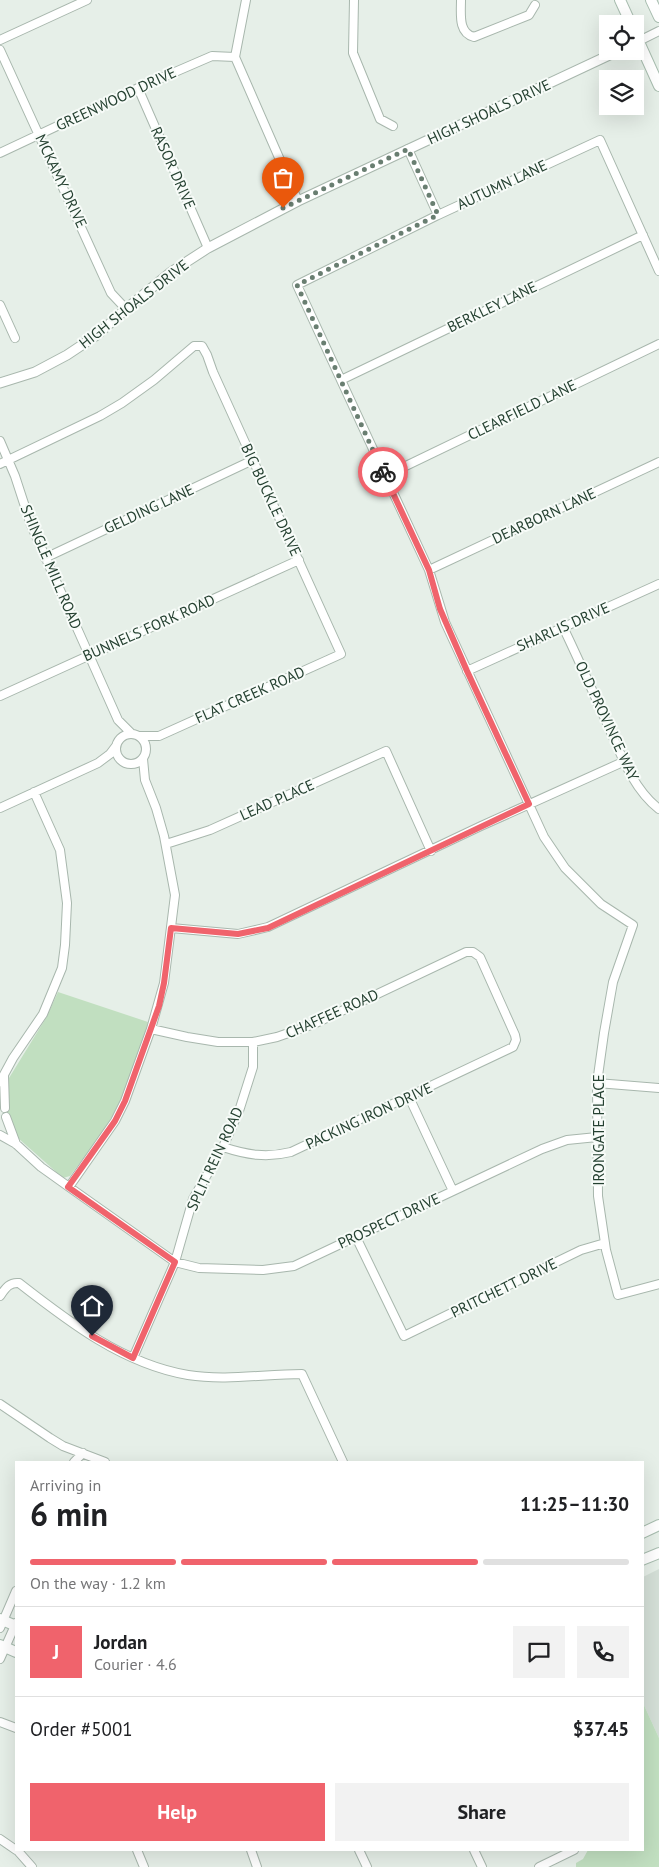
<!DOCTYPE html>
<meta charset="utf-8">
<style>
body{margin:0;font-family:"PT Sans",sans-serif;background:#f2f2f2;color:#202124;height:100vh;display:flex;flex-direction:column;font-size:19px;white-space:nowrap}
*{box-sizing:border-box;margin:0}
p{font-size:16px;color:#757577}
.icon{flex:none;width:28px;height:28px;fill:none;stroke:currentColor;stroke-width:2;stroke-linecap:round;stroke-linejoin:round}
.map{position:relative;flex:1;overflow:hidden}
.panel{position:absolute;left:15px;top:1461px;width:629px;height:390px;display:flex;flex-direction:column;background:#fff;border-radius:0px;box-shadow:0 5px 20px #0002}
.panel>*{flex:none}
.fabs{position:absolute;left:599px;top:15px;display:grid;gap:10px}
.fabs a{display:grid;place-items:center;width:45px;height:45px;border-radius:0px;background:#fff;box-shadow:0 5px 20px #0002;font-size:25px}
.pin{position:absolute;display:grid;place-items:center;width:42px;height:42px;color:#fff;margin:-51px -21px;border-radius:50% 50% 50% 0;rotate:-45deg;box-shadow:0 0 5px #0007}
.pin .icon{rotate:45deg}
.courier{position:absolute;display:grid;place-items:center;width:50px;height:50px;margin:-25px;border:4px solid #f0636c;border-radius:50%;background:#fff;color:#222;box-shadow:0 1px 6px #0007}
.head em{font-style:normal;font-weight:700}
.head div{display:flex;flex-direction:column-reverse}
.head{display:flex;align-items:center;justify-content:space-between;height:85px;padding:0 15px}
h1{font-size:32px;font-weight:700;line-height:38px}
.bar{display:grid;grid-template-columns:repeat(4,1fr);gap:8px 5px;align-content:center;height:60px;padding:0 15px}
.bar i{height:6px;border-radius:4px;background:#e0e0e0}
.bar .active{background:#f0636c}
.bar p{grid-column:span 4}
.line{display:flex;align-items:center;gap:12px;padding:0 15px;border-top:1px solid #e0e0e0}
.line div{flex:1}
.round{display:grid;place-items:center;flex:none;width:52px;height:52px;border-radius:0px;background:#f2f2f2}
.action{display:flex;gap:10px;margin-top:auto;padding:10px 15px}
.action a{flex:1;height:58px;border-radius:0px;background:#f0636c;color:#fff;font-size:20px;font-weight:700;line-height:58px;text-align:center}
.action a+a{background:#f2f2f2;color:#202124}
.map>svg:first-child{display:block}
.built{fill:#d4dfd7}
.green{fill:#c1dfc0}
.lines{fill:none;stroke-linecap:round;stroke-linejoin:round}
.minor-casing{stroke:#a8b7ad;stroke-width:10}
.tertiary-casing{stroke:#a8b7ad;stroke-width:11}
.secondary-casing{stroke:#a8bdaf;stroke-width:12}
.minor{stroke:#fff;stroke-width:8}
.tertiary{stroke:#fff;stroke-width:9}
.secondary{stroke:#fff;stroke-width:10}
.done{stroke:#697e71;stroke-width:5;stroke-dasharray:0 9}
.route{stroke:#f0636c;stroke-width:6}
.labels{text-anchor:middle;stroke-width:4;stroke-linejoin:round;paint-order:stroke}
.street-label{font-size:15px;fill:#254131;stroke:#f7fbf8}
</style>
<div class="map">
<svg width="659" height="1867" viewBox="0 0 659 1867">
<rect width="100%" height="100%" fill="#e6efe8"/>
<path class="built" d="M659,1569V1738L643,1703V1577Z"/>
<path class="green" d="M58,992L148,1022C141,1052 130,1081 116,1109C104,1133 86,1154 70,1176L63,1178L18,1138L9,1119L6,1103L9,1078L46,1018Z
M643,1703L659,1738V1867H576V1863L583,1859L588,1850H642Z"/>
<g class="lines">
<g class="minor-casing">
<path id="minor" d="M246,0L235,57L298,201
M354,0L353,53L380,119L393,126
M461,0C461,14 458,33 474,37L529,15L535,5
M0,40L87,0
M639,41L659,31
M0,50L111,293L126,309
M138,88L208,248
M408,149L438,215
M0,153L138,88L212,56L235,57
M659,271L600,140L438,215L297,285L429,570L445,622L544,837L565,868L601,904L633,925L613,982L604,1033L597,1083L598,1196L606,1250L618,1295L659,1284
M0,305L15,338
M341,380L643,235
M0,441L15,476L31,525L118,720L132,734
M0,464L100,416L122,403L154,380L194,346H202L207,355L213,372L341,654L159,736H139
M385,476L659,344
M45,558L253,460
M429,570L659,462
M563,627C578,658 592,690 606,721C620,752 632,788 659,809
M467,671L659,584
M0,696L299,560
M116 749a15 15 0 1 1 30 0a15 15 0 1 1-30 0Z
M0,808L98,763L110,754L116,746
M166,844L210,830L386,751L431,851
M171,928L238,934L268,927L481,826L625,761
M151,1029L187,1037L218,1042H253L277,1037L314,1024L466,952H473L480,957L515,1035L516,1040L513,1047L291,1152C267,1158 247,1155 223,1147
M4,1076L5,1108
M0,1082L13,1058L43,1014L62,968L65,945L67,903L60,850L34,792
M597,1083L659,1088
M409,1097L453,1191
M6,1117L16,1144
M0,1135L16,1144L41,1167L69,1187L175,1262L199,1268L263,1270L294,1266L542,1149L567,1140L597,1137
M69,1187L115,1121L125,1101L151,1029L164,983L175,895L164,836L156,808L145,780L143,759
M356,1237L404,1336L581,1250L605,1243
M0,1296C5,1289 9,1282 19,1283C69,1322 123,1364 188,1375C226,1381 264,1374 302,1374L343,1462
M133,1358L175,1262L193,1199L223,1147L239,1111L253,1067V1042
M0,1404L50,1438L63,1446L105,1462
M74,1462L83,1453
M0,1628L16,1591
M0,1659L16,1623
M0,1722L16,1728
M0,1839L16,1850
M17,1850L32,1867
M137,1850L144,1867
M251,1850L257,1867
M359,1850L367,1867
M474,1850L482,1867
M539,1867L574,1850"/>
</g>
<g class="tertiary-casing">
<path id="tertiary" d="M0,383L35,372L67,355L97,335L126,309L171,272L208,248L298,201L618,51"/>
</g>
<g class="secondary-casing">
<path id="secondary" d="M620,0L631,24
M651,0L659,17
M635,33L659,86
M642,1533L659,1525
M642,1560L659,1553
M0,1619L16,1626
M0,1645L16,1652"/>
</g>
<use href="#minor" class="minor"/>
<use href="#tertiary" class="tertiary"/>
<use href="#secondary" class="secondary"/>
</g>
<g class="lines">
<path class="done" d="M283,208L408,149L438,215L297,285L383,472"/>
<path class="route" d="M92,1336L133,1358L175,1262L68,1187L115,1121L125,1101L159,1006L164,983L171,928L238,934L268,928L529,804L467,671L440,609L429,570L383,472"/>
</g>
<g class="labels">
<g class="street-label">
<text transform="translate(116 99) rotate(-25)" y="5">GREENWOOD DRIVE</text>
<text transform="translate(489 112) rotate(-25)" y="5">HIGH SHOALS DRIVE</text>
<text transform="translate(173 168) rotate(66)" y="5">RASOR DRIVE</text>
<text transform="translate(61 181) rotate(65)" y="5">MCKAMY DRIVE</text>
<text transform="translate(502 185) rotate(-25)" y="5">AUTUMN LANE</text>
<text transform="translate(134 304) rotate(-38)" y="5">HIGH SHOALS DRIVE</text>
<text transform="translate(492 307) rotate(-26)" y="5">BERKLEY LANE</text>
<text transform="translate(522 410) rotate(-26)" y="5">CLEARFIELD LANE</text>
<text transform="translate(271 500) rotate(65)" y="5">BIG BUCKLE DRIVE</text>
<text transform="translate(149 509) rotate(-25)" y="5">GELDING LANE</text>
<text transform="translate(544 516) rotate(-25)" y="5">DEARBORN LANE</text>
<text transform="translate(51 567) rotate(67)" y="5">SHINGLE MILL ROAD</text>
<text transform="translate(563 627) rotate(-24)" y="5">SHARLIS DRIVE</text>
<text transform="translate(149 628) rotate(-24)" y="5">BUNNELS FORK ROAD</text>
<text transform="translate(250 695) rotate(-24)" y="5">FLAT CREEK ROAD</text>
<text transform="translate(607 721) rotate(65)" y="5">OLD PROVINCE WAY</text>
<text transform="translate(277 800) rotate(-24)" y="5">LEAD PLACE</text>
<text transform="translate(332 1014) rotate(-24)" y="5">CHAFFEE ROAD</text>
<text transform="translate(369 1116) rotate(-25)" y="5">PACKING IRON DRIVE</text>
<text transform="translate(599 1130) rotate(-90)" y="5">IRONGATE PLACE</text>
<text transform="translate(215 1159) rotate(-65)" y="5">SPLIT REIN ROAD</text>
<text transform="translate(389 1221) rotate(-25)" y="5">PROSPECT DRIVE</text>
<text transform="translate(504 1288) rotate(-26)" y="5">PRITCHETT DRIVE</text>
</g>
</g>
</svg>
<div class="fabs">
<a><svg class="icon" aria-label="locate" viewBox="0 0 24 24"><circle cx="12" cy="12" r="6"/><path d="M12 2v4M12 18v4M2 12h4M18 12h4"/></svg></a>
<a><svg class="icon" aria-label="layers" viewBox="0 0 24 24"><path d="M12 4l9 5-9 5-9-5zM3 14l9 5 9-5"/></svg></a>
</div>
<div class="pin" style="left:283px;top:208px;background:#ea580c"><svg class="icon" aria-label="bag" viewBox="0 0 24 24"><path d="M5 8h14l-1 12H6zM9 8a3 3 0 0 1 6 0"/></svg></div>
<div class="pin" style="left:92px;top:1336px;background:#1f2937"><svg class="icon" aria-label="home" viewBox="0 0 24 24"><path d="M3 11l9-7 9 7M6 9v11h12V9"/></svg></div>
<div class="courier" style="left:383px;top:472px"><svg class="icon" aria-label="bike" viewBox="0 0 24 24"><circle cx="6" cy="16" r="4"/><circle cx="18" cy="16" r="4"/><path d="M6 16l4-8h5l3 8M10 8l3 8H6M13 5h3"/></svg></div>
<section class="panel">
<div class="head"><div><h1>6 min</h1><p>Arriving in</p></div><em>11:25–11:30</em></div>
<div class="bar"><i class="active"></i><i class="active"></i><i class="active"></i><i></i><p>On the way · 1.2 km</p></div>
<div class="line" style="height:90px"><b class="round" style="background:#f0636c;color:#fff">J</b><div><b>Jordan</b><p>Courier · 4.6</p></div><a class="round"><svg class="icon" aria-label="chat" viewBox="0 0 24 24"><path d="M4 5h16v11H9l-5 4z"/></svg></a><a class="round"><svg class="icon" aria-label="phone" viewBox="0 0 24 24"><path d="M5 4h4l2 5-3 2q2 4 5 5l2-3 5 2v4C11 20 4 13 5 4z"/></svg></a></div>
<div class="line" style="height:65px"><div>Order #5001</div><b>$37.45</b></div>
<div class="action"><a>Help</a><a>Share</a></div>
</section>
</div>
